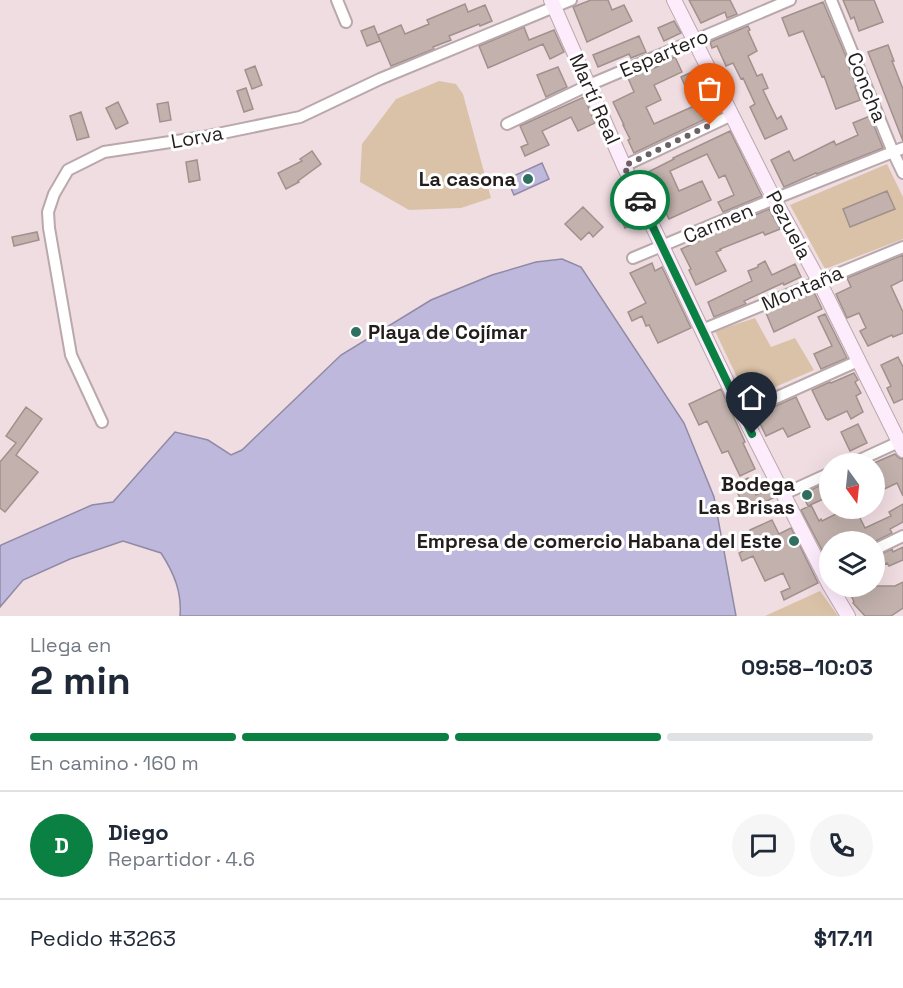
<!DOCTYPE html>
<html lang="es">
<meta charset="utf-8">
<style>
body{margin:0;font-family:"Space Grotesk",sans-serif;background:#f6f6f7;color:#1f2937;height:100vh;display:flex;flex-direction:column;font-size:22px;white-space:nowrap}
*{box-sizing:border-box;margin:0}
p{font-size:20px;color:#747a83}
.icon{flex:none;width:33px;height:33px;fill:none;stroke:currentColor;stroke-width:2;stroke-linecap:round;stroke-linejoin:round}
.map{position:relative;height:616px;overflow:hidden}
.panel{display:flex;flex-direction:column;background:#fff;flex:1}
.panel>*{flex:none}
.needle{width:39px;rotate:165deg}
.controls{position:absolute;left:819px;top:453px;display:grid;gap:12px}
.controls a{display:grid;place-items:center;width:66px;height:66px;border-radius:50%;background:#fff;box-shadow:0 6px 24px #0002;font-size:30px}
.pin{position:absolute;display:grid;place-items:center;width:51px;height:51px;color:#fff;margin:-62px -26px;border-radius:50% 50% 50% 0;rotate:-45deg;box-shadow:0 0 6px #0007}
.pin .icon{rotate:45deg}
.courier{position:absolute;display:grid;place-items:center;width:60px;height:60px;margin:-30px;border:4px solid #0b8043;border-radius:50%;background:#fff;color:#222;box-shadow:0 2px 8px #0007}
.summary em{font-style:normal;font-weight:600}
.summary div{display:flex;flex-direction:column-reverse}
.summary{display:flex;align-items:center;justify-content:space-between;height:102px;padding:0 30px}
h1{font-size:39px;font-weight:600;line-height:45px}
.bar{display:grid;grid-template-columns:repeat(4,1fr);gap:9px 6px;align-content:center;height:72px;padding:0 30px}
.bar i{height:8px;border-radius:4px;background:#e0e1e3}
.bar .active{background:#0b8043}
.bar p{grid-column:span 4}
.line{display:flex;align-items:center;gap:15px;padding:0 30px;border-top:2px solid #e0e1e3}
.line div{flex:1}
.round{display:grid;place-items:center;flex:none;width:63px;height:63px;border-radius:32px;background:#f6f6f7}
.map>svg:first-child{display:block}
.green{fill:#dac2a8}
.water{fill:#beb8dd;stroke:#908aa4;stroke-width:1.5}
.building{fill:#c2b1ac;stroke:#a1908c;stroke-width:1.5}
.lines{fill:none;stroke-linecap:round;stroke-linejoin:round}
.minor-casing{stroke:#b9a8ac;stroke-width:14}
.secondary-casing{stroke:#b9a8ac;stroke-width:16}
.minor{stroke:#fff;stroke-width:10}
.secondary{stroke:#fdecfc;stroke-width:14}
.done{stroke:#6b6063;stroke-width:6;stroke-dasharray:0 10.8}
.route{stroke:#0b8043;stroke-width:8}
.poi-dot{fill:#307060;stroke:#fff;stroke-width:2}
.labels{text-anchor:middle;stroke-width:6;stroke-linejoin:round;paint-order:stroke}
.street-label{font-size:20px;fill:#231d1e;stroke:#fff}
.poi-label{font-size:20px;font-weight:bold;fill:#231d1e;stroke:#fff;text-anchor:end}
</style>
<div class="map">
<svg width="903" height="616" viewBox="0 0 903 616">
<rect width="100%" height="100%" fill="#f0dde2"/>
<path class="green" d="M439,81L456,84L463,94L491,198L461,208L409,210L360,182L362,144L396,99Z
M887,164L903,197V239L825,269L790,205Z
M755,318L771,347L795,338L814,370L750,398L745,394L715,331Z
M820,591L838,616H765Z"/>
<path class="water" d="M542,163L549,179L514,195L507,179Z
M562,259L581,267L684,423L714,497L736,616H180C182,592 174,573 161,553L123,541L70,559L23,580L0,607V547L1,545L92,505L113,502L175,432L208,440L231,455L242,450L341,355L431,300L492,275L536,262Z"/>
<path class="building" d="M591,0H608L612,10L624,5L632,21L587,42L573,7Z
M689,0H730L737,14L727,18L725,12L701,23Z
M843,0H874L883,22L859,31L854,17L851,19Z
M823,2L850,66L849,67L856,86L855,87L860,100L836,109L824,76L822,77L803,31L789,36L782,18Z
M465,4L468,12L485,5L492,21L480,26L479,24L449,36L451,40L433,47L434,49L391,66L378,35L401,25L405,34L429,24L427,20Z
M674,21L681,33L664,41L658,28Z
M374,26L380,41L367,46L361,31Z
M748,26L750,30L748,31L757,51L748,56L757,76L762,74L768,88L763,90L777,119L781,116L787,129L765,139L750,107L755,104L743,78L741,79L733,63L726,66L717,46L712,48L710,42Z
M524,27L529,40L554,30L564,52L550,59L543,44L488,68L479,46Z
M639,36L646,52L631,58L629,54L598,67L593,55Z
M888,45L894,61H892L903,89V141L868,52Z
M675,57L682,72L654,85L661,100L646,107L654,124L694,106L681,77L699,69L720,112L634,153L628,140L630,139L623,125H624L613,102L634,92L628,78L659,66L658,64Z
M255,66L262,85L252,89L245,70Z
M558,67L567,87L546,97L537,75Z
M246,88L253,109L244,112L237,91Z
M584,97L595,123L578,131L571,117L542,131L549,145L525,156L521,147L528,144L520,126Z
M118,102L128,123L116,129L106,108Z
M168,102L171,120L160,122L157,104Z
M81,112L89,137L77,140L70,116Z
M870,116L883,148L817,174L816,173L784,187L771,160L789,151L794,161L834,141L836,145L858,135L853,123Z
M730,131L762,196L723,212L718,202L734,195L725,175L719,178L707,154L670,171L679,191L702,181L711,200L669,219L646,173L674,159L673,158Z
M312,151L321,164L298,181L299,182L286,189L278,173L302,161L300,159Z
M197,160L200,180L189,182L186,162Z
M887,191L895,209L850,227L843,209Z
M583,207L603,227L593,237L589,232L581,240L565,224Z
M769,209L780,229L765,235L763,232L720,249L721,250L716,252L726,271L696,285L689,270L691,269L681,249L730,227L729,226Z
M635,210L640,221L625,228L620,217Z
M37,232L39,240L14,246L12,237Z
M903,255V280L891,286L903,312V333L893,337L892,335L868,346L860,331L866,328L859,313L847,318L836,294L851,287L847,278Z
M765,261L772,275L795,264L801,277L784,285L783,283L744,301L746,304L714,317L708,302L752,281L748,271L758,267V265Z
M652,263L655,271L662,267L691,328L658,343L649,325L646,326L642,316L632,321L628,312L646,303L630,273Z
M814,292L822,309L774,332L766,313Z
M825,314L847,358L821,369L814,354L832,346L818,317Z
M898,357L903,367V399L894,403L887,388L891,386L881,365Z
M854,373L858,380L855,382L861,393L856,396L863,412L851,419L847,411L828,420V419H826L812,390L830,382L831,383Z
M721,389L745,442L743,443L755,469L740,476L728,451L722,453L707,421L699,425L689,404Z
M796,397L810,427L788,437L783,428L766,436L756,415Z
M26,407L42,419L16,455L38,472L5,512L0,508V462L16,443L6,436Z
M858,424L867,443L850,451L841,432Z
M895,454L899,458L903,459V496L897,483L878,492L874,485V463Z
M748,478L756,495L769,489L773,498L746,511L734,485Z
M830,481V496L808,506L802,494Z
M903,504V522L890,529L892,533L874,542H830V547L822,550L801,510L811,505L819,521L821,519L822,521L848,508H855L865,528L891,516L889,512Z
M772,520L779,534L791,528L818,583L784,600L781,592L790,588L783,573L765,581L753,556L742,561L739,553L756,544L750,530Z
M903,547V560L889,566L887,563L874,569V557L892,549L893,552Z
M903,582V608L891,616H865L853,603L854,602L847,586H895Z"/>
<g class="lines">
<g class="minor-casing">
<path id="minor" d="M337,0L346,22
M831,0L893,152L903,173
M507,124L589,85L790,0
M624,166L732,115
M633,258L774,199L903,148
M702,330L903,247
M742,413L858,361
M102,422L71,355L49,228L48,212L54,194L68,170L104,152L203,137L300,117L380,79L571,0
M851,464L903,440
M784,494L830,473
M874,550L903,536"/>
</g>
<g class="secondary-casing">
<path id="secondary" d="M551,0L624,166L702,330L742,413L830,586
M674,0L774,199L819,281L903,450
M830,586L848,616"/>
</g>
<use href="#minor" class="minor"/>
<use href="#secondary" class="secondary"/>
</g>
<g class="lines">
<path class="done" d="M640,200L624,166L710,125"/>
<path class="route" d="M640,200L752,434"/>
</g>
<g class="poi-dot">
<circle cx="528" cy="179" r="6"/>
<circle cx="356" cy="332" r="6"/>
<circle cx="807" cy="495" r="6"/>
<circle cx="794" cy="541" r="6"/>
</g>
<g class="labels">
<g class="street-label">
<text transform="translate(664 53) rotate(-23)" y="7">Espartero</text>
<text transform="translate(867 87) rotate(68)" y="7">Concha</text>
<text transform="translate(595 99) rotate(66)" y="7">Martí Real</text>
<text transform="translate(197 137) rotate(-10)" y="7">Lorva</text>
<text transform="translate(718 223) rotate(-23)" y="7">Carmen</text>
<text transform="translate(789 225) rotate(62)" y="7">Pezuela</text>
<text transform="translate(802 288) rotate(-23)" y="7">Montaña</text>
</g>
<g class="poi-label">
<text x="516" y="186">La casona</text>
<text x="368" y="339" text-anchor="start">Playa de Cojímar</text>
<text x="795" y="491">Bodega<tspan x="795" dy="23">Las Brisas</tspan></text>
<text x="782" y="548">Empresa de comercio Habana del Este</text>
</g>
</g>
</svg>
<div class="controls">
<a><svg class="needle" viewBox="-14 -14 28 28"><path d="M0-13l5 13h-10z" fill="#e53935"/><path d="M0 13l5-13h-10z" fill="#747a83"/></svg></a>
<a><svg class="icon" aria-label="layers" viewBox="0 0 24 24"><path d="M12 4l9 5-9 5-9-5zM3 14l9 5 9-5"/></svg></a>
</div>
<div class="pin" style="left:710px;top:125px;background:#ea580c"><svg class="icon" aria-label="bag" viewBox="0 0 24 24"><path d="M5 8h14l-1 12H6zM9 8a3 3 0 0 1 6 0"/></svg></div>
<div class="pin" style="left:752px;top:434px;background:#1f2937"><svg class="icon" aria-label="home" viewBox="0 0 24 24"><path d="M3 11l9-7 9 7M6 9v11h12V9"/></svg></div>
<div class="courier" style="left:640px;top:200px"><svg class="icon" aria-label="car" viewBox="0 0 24 24"><path d="M5 17H2v-5l4-1 3-4h7l3 4 3 1v5h-3M9 17h6M6 11h13"/><circle cx="7" cy="17" r="2"/><circle cx="17" cy="17" r="2"/></svg></div>
</div>
<section class="panel">
<div class="summary"><div><h1>2 min</h1><p>Llega en</p></div><em>09:58–10:03</em></div>
<div class="bar"><i class="active"></i><i class="active"></i><i class="active"></i><i></i><p>En camino · 160 m</p></div>
<div class="line" style="height:108px"><b class="round" style="background:#0b8043;color:#fff">D</b><div><b>Diego</b><p>Repartidor · 4.6</p></div><a class="round"><svg class="icon" aria-label="chat" viewBox="0 0 24 24"><path d="M4 5h16v11H9l-5 4z"/></svg></a><a class="round"><svg class="icon" aria-label="phone" viewBox="0 0 24 24"><path d="M5 4h4l2 5-3 2q2 4 5 5l2-3 5 2v4C11 20 4 13 5 4z"/></svg></a></div>
<div class="line" style="height:78px"><div>Pedido #3263</div><b>$17.11</b></div>
</section>
